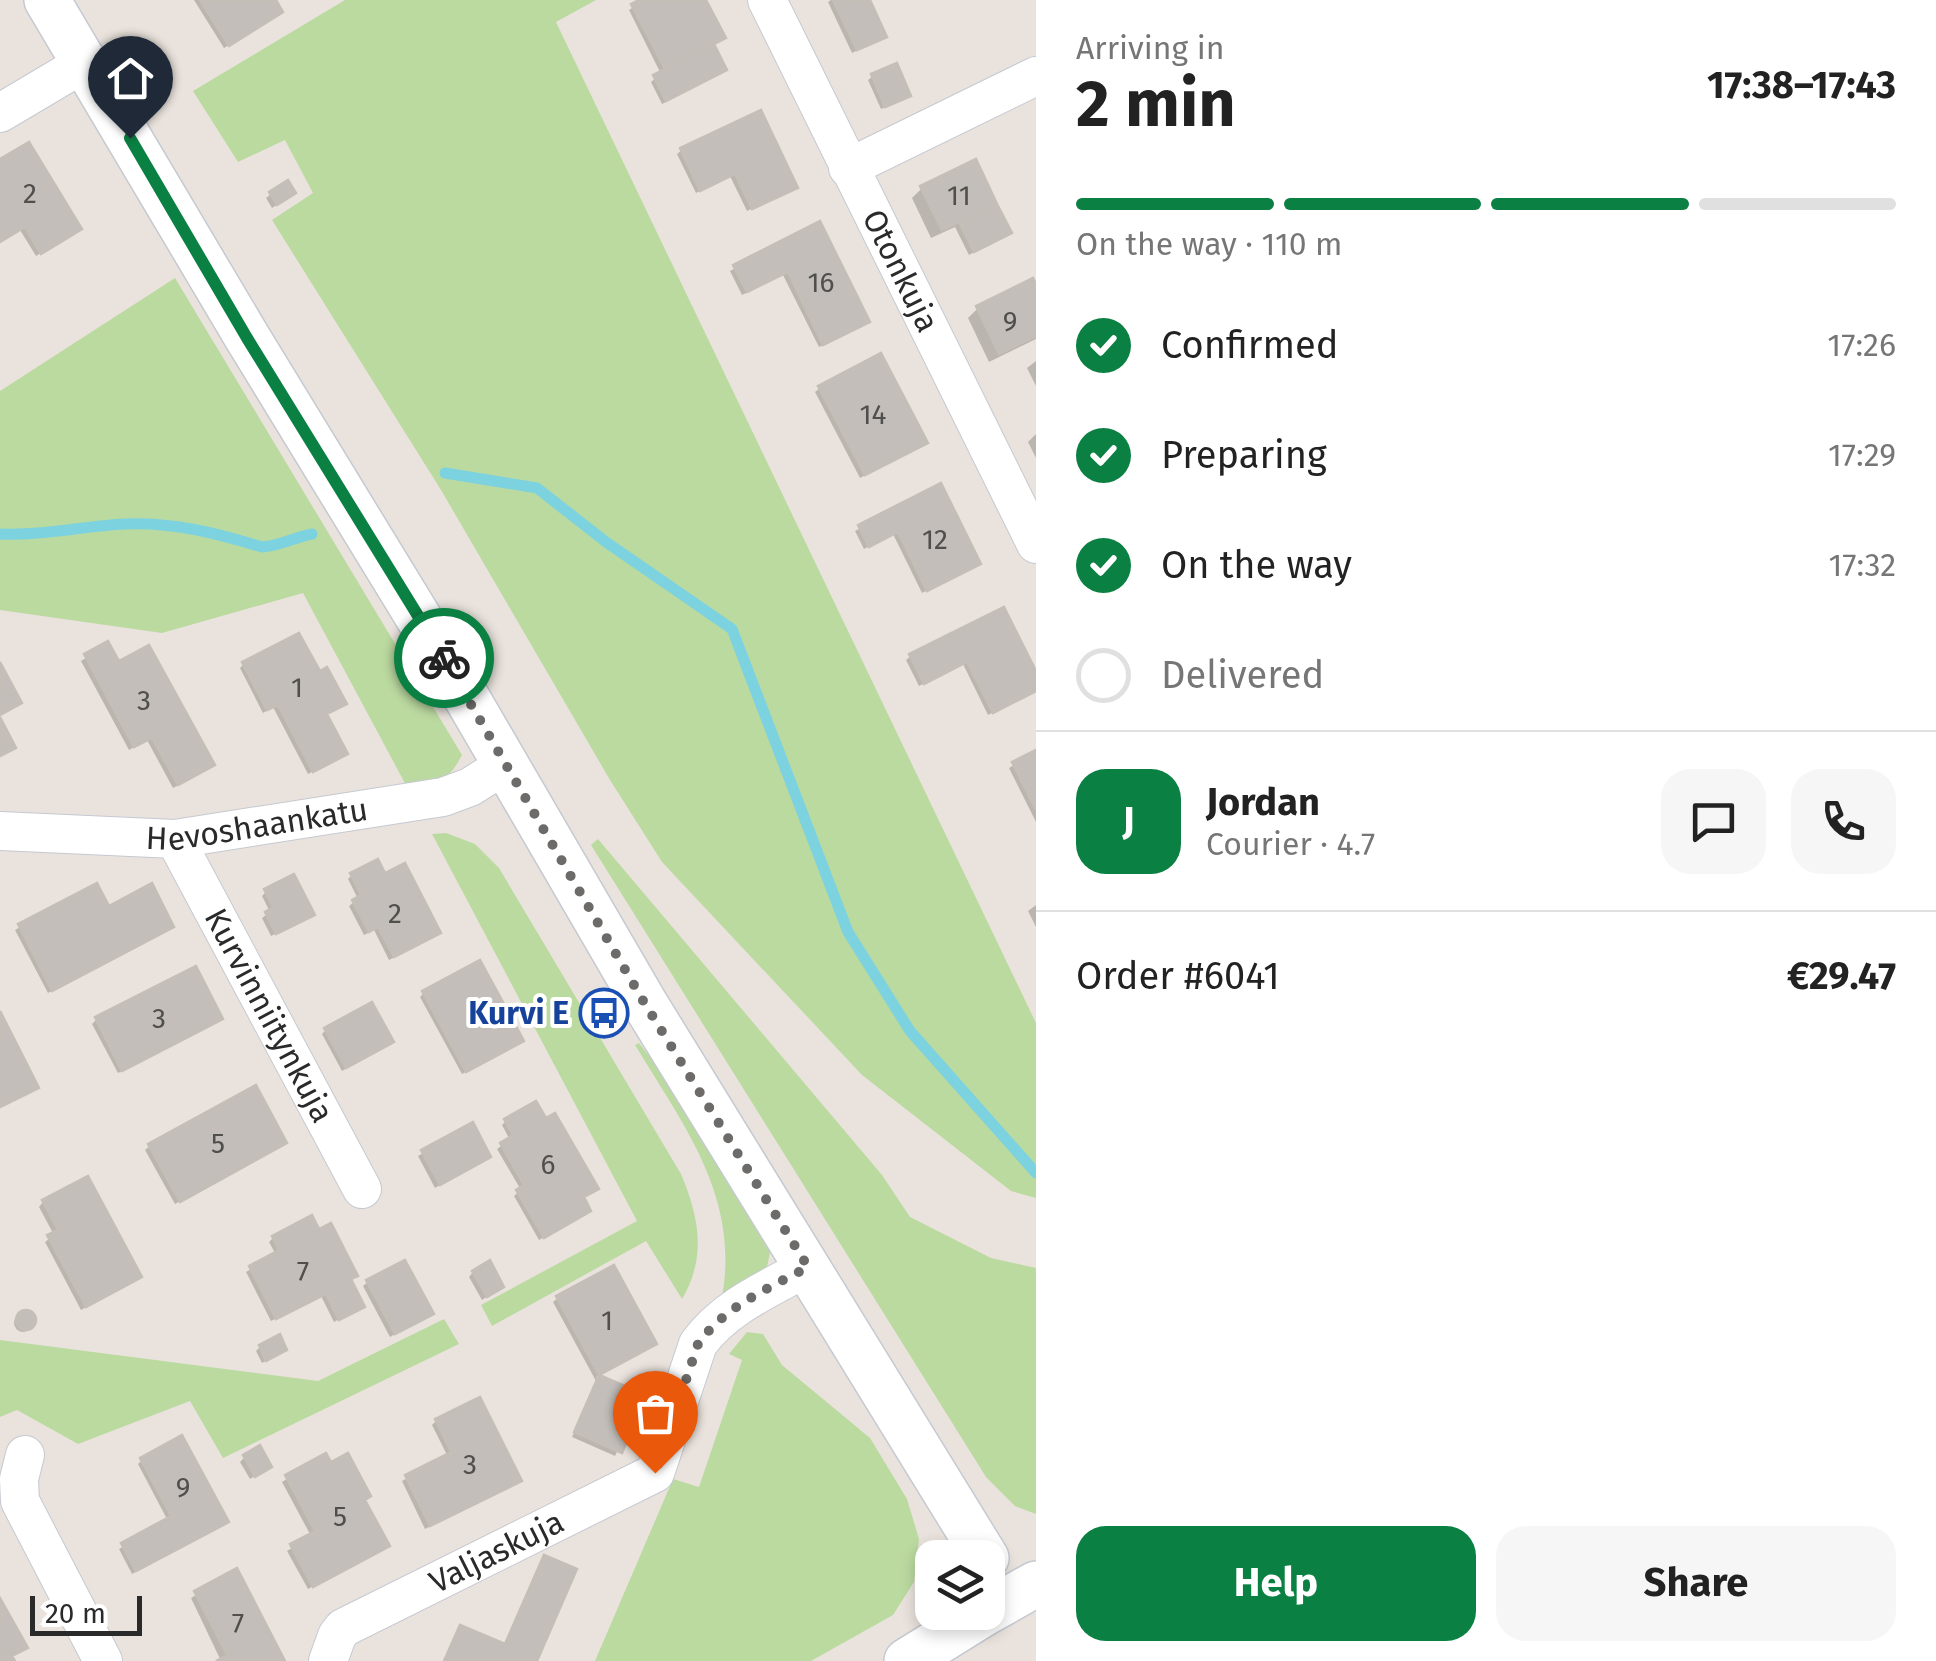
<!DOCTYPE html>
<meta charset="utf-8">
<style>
body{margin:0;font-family:"Fira Sans",sans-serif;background:#f6f6f6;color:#222;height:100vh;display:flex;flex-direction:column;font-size:38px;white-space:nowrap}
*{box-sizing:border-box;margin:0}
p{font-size:32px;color:#767676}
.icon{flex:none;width:55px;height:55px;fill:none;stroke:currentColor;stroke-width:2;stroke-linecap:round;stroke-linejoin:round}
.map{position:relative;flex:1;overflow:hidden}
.sheet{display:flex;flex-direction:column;background:#fff;width:900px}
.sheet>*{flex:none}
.buttons{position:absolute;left:915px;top:1540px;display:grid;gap:20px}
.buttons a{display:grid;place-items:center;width:90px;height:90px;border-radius:20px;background:#fff;box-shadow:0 5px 15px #0003;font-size:50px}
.scale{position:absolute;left:30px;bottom:25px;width:112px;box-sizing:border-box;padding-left:10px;border:5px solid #2a2a2a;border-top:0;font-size:28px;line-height:35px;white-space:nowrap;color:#2a2a2a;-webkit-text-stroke:8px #fff;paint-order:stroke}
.pin{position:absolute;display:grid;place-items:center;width:85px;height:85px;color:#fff;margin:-102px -42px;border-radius:50% 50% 50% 0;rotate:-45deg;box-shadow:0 0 10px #0007}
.pin .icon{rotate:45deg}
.courier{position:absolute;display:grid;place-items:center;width:100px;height:100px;margin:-50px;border:8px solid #0b8043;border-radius:50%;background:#fff;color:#222;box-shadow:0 2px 12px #0007}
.head em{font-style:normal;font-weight:700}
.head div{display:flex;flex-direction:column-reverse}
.head{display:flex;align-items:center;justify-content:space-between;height:170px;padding:0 40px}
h1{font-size:65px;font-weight:700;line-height:75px}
.bar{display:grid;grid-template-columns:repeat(4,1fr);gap:15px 10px;align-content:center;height:120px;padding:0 40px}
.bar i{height:12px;border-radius:8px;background:#e0e0e0}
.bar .active{background:#0b8043}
.bar p{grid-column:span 4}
.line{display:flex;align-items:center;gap:25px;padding:0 40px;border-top:2px solid #e0e0e0}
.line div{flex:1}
.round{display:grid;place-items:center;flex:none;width:105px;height:105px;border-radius:30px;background:#f6f6f6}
ol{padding:0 40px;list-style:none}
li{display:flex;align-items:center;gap:30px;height:110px}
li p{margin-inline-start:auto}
li .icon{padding:10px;border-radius:50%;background:#0b8043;color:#fff;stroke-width:4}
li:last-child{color:#767676}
li i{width:55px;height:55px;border:5px solid #e0e0e0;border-radius:50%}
.cta{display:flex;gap:20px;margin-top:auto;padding:20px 40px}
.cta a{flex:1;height:115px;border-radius:30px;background:#0b8043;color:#fff;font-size:40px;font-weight:700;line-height:115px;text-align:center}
.cta a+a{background:#f6f6f6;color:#222}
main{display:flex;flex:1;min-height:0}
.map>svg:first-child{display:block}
.green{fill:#bbdaa0}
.shadow{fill:#0003}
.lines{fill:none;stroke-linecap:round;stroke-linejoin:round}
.stream{stroke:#7dd2df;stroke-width:11}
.building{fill:#c3beb9;stroke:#c5beb7;stroke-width:2.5}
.minor-casing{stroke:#c5c9d1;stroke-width:40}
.tertiary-casing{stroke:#c5c9d1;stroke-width:48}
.minor{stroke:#fff;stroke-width:38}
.tertiary{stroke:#fff;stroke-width:45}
.done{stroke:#6d6b69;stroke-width:10;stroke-dasharray:0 18}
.route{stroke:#0b8043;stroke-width:12}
.labels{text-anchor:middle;stroke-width:8;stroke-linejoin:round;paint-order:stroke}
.number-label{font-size:28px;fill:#504f4e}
.street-label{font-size:32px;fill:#2a2a2a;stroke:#fff}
.transit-label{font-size:32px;font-weight:bold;fill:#164399;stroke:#fff;text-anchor:end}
</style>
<main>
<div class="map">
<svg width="1036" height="1661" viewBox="0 0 1036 1661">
<rect width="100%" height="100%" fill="#eae3dd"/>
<path class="green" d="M345,0H596L556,22L1036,1023V1198L1011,1191L862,1075L662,862L610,780L441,490L272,220L313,193L285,140L238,162L193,91Z
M175,278L462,755C447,784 437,783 407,787L303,593L162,633L0,610V391Z
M446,833L475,844L499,868L681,1174C699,1217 707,1257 682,1299L646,1241L492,1326L481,1305L637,1221L432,834Z
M598,839L882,1175L910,1217L991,1258L1036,1268V1514L1015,1506L986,1477L591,845Z
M639,1043L686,1103L771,1248L767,1267L722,1297C740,1197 684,1126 635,1045Z
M444,1319L459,1344L223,1458L190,1401L78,1444L17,1410L0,1417V1340L318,1381Z
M747,1332L763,1334L782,1365L870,1438L907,1499L919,1539L914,1582L893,1615L811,1661H595L673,1479L699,1487L742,1360L729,1354Z"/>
<path class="shadow" d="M194,0H273L276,16L224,48Z
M645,0H704L723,38L712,45L720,74L662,104L651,82L661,74L629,10Z
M831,0H867L879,40L852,53L828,2Z
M873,76L908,96L881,109L868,80Z
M682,150L795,187L747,211L730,176L696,193L677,154Z
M0,162L75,233L36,256L20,230L0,241Z
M975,163L1009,233L969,255L955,227L931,238L912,198L922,188Z
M271,194L289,197L272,208L266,198Z
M819,225L862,326L819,347L783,275L742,295L730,271Z
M1036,290V339L989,362L968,318L978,308Z
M1036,361V386L1027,368Z
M820,388L921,446L860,478L815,392Z
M1036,434V458L1028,442Z
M940,487L974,567L922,593L893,534L864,549L855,531Z
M1003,610L1036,676V691L988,715L963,664L919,686L906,660L911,656Z
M107,645L118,665L212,765L208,769L173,788L147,740L129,750L81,661Z
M244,664L318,674L344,704L325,715L341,757L308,774L273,707L263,713L240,668Z
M1036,752V822L1009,768Z
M352,875L384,877L434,937L389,960L374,930L364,935L349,906L358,899L348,879Z
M96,886L108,909L171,927L48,993L15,930Z
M266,892L307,918L271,936L262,918L270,912L262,896Z
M1036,905V927L1028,911Z
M424,993L516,1044L462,1074L420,997Z
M97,1019H220L118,1073L92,1024Z
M326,1030L391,1042L342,1071L322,1034Z
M506,1121H545L581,1198L584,1215L539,1240L514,1196L521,1190L497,1149L510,1140L502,1125Z
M472,1125L488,1157L435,1188L418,1156Z
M150,1146H280L175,1204L145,1150Z
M43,1202L139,1277L81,1310L45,1242L54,1235L39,1207Z
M318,1232L355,1276L349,1281L362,1306L334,1322L321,1296L271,1321L246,1272L276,1255L269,1242L273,1238Z
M473,1272L501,1287L482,1300L469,1277Z
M368,1282L431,1314L390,1337L363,1286Z
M558,1298L650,1348L596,1377L643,1397L615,1456L572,1437L596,1381L553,1302Z
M14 1323a9 9 0 1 1 18 0a9 9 0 1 1-18 0Z
M260,1347L284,1350L262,1363L256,1351Z
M436,1421L519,1481L425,1529L402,1481L448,1457L432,1425Z
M325,1456L363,1501L382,1549L308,1589L287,1551L311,1536L282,1482Z
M245,1457L265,1470L250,1479L240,1462Z
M142,1460L226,1522L132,1574L119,1549L168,1521L138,1464Z
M545,1558L534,1661H443L461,1628L503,1646Z
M236,1572L283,1661H221L191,1598Z"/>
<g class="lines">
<path class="stream" d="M445,473L537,488L606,542L732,629L848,932L910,1031L1036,1173
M0,534C42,536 83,526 125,524C173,522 216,533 262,547C280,546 295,537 312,534"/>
</g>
<path class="building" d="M200,0H276L283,12L229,46Z
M639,0H706L726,38L665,69L631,4Z
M833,0H870L887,37L857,50Z
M714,44L727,70L666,101L653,75Z
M897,63L911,96L885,107L871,74Z
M761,110L798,188L752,209L735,174L700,191L680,148Z
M29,142L82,229L41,254L25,227L0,242V159Z
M976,159L997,204L942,230L920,186Z
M288,180L296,193L277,205L269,192Z
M997,204L1012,233L974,252L959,222Z
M820,221L870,322L823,345L788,272L747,292L733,265Z
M1033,278L1036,284V336L999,354L976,306Z
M881,353L928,443L865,475L818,386Z
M941,483L981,564L927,591L898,532L869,547L858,525Z
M1004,607L1036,671V691L993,713L967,662L924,684L909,654Z
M299,633L320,671L327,667L347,704L327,714L348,754L313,772L278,705L267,710L242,662Z
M108,641L119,661L149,645L215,765L178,785L152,738L134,747L84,654Z
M0,662L22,703L0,715Z
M0,717L16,748L0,756Z
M1036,750V810L1012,762Z
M378,859L385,873L405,863L441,933L394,957L378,927L369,932L352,900L361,895L350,873Z
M294,874L315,915L276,934L265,912L273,907L264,889Z
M97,883L109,906L152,883L174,927L52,991L18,924Z
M480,960L524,1041L466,1072L422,991Z
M196,966L223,1019L122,1071L95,1017Z
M372,1002L394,1042L346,1068L324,1028Z
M0,1011L39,1088L0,1107Z
M256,1085L287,1143L180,1202L148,1144Z
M536,1101L546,1118L555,1113L599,1189L584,1197L591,1211L544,1238L516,1190L524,1185L500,1143L513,1135L504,1119Z
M473,1122L491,1157L440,1185L421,1150Z
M88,1176L142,1277L86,1307L47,1235L58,1230L42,1200Z
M312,1215L319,1229L331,1223L358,1276L351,1279L365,1307L339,1320L326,1294L276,1319L249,1266L279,1250L272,1236Z
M405,1260L434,1314L395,1334L366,1280Z
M490,1260L504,1287L487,1297L472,1271Z
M614,1265L657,1344L599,1375L556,1296Z
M16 1320a10 10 0 1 1 20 0a10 10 0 1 1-20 0Z
M280,1334L287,1350L266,1361L259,1345Z
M599,1375L646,1395L622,1453L574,1432Z
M480,1397L522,1481L430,1526L405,1475L451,1452L435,1419Z
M182,1435L229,1522L136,1571L121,1543L171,1516L140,1458Z
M260,1445L272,1467L255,1477L243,1455Z
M326,1453L331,1462L348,1453L371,1496L365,1500L390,1546L313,1587L290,1544L315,1531L285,1475Z
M544,1555L577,1569L537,1661H444L460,1625L505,1644Z
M237,1568L285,1661H216L227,1655L194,1591Z
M0,1598L28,1648L12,1656L15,1661H0Z"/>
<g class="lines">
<g class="minor-casing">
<g id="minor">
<path id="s1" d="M767,0L1036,544"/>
<path d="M0,113L86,62"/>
<path d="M848,168L1036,76"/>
<path id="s2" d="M0,831L175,839L443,797L470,787L505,765"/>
<path id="s3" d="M175,839L362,1189"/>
<path d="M25,1455L19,1479L20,1501L103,1661"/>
<path id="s4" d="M328,1661L337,1636L343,1628L655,1473L698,1344C725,1307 768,1289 808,1267"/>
</g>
</g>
<g class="tertiary-casing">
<path id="tertiary" d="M47,0L247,337L453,674L645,1004L986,1558
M988,1611L1036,1584
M907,1661L986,1612"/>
</g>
<use href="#minor" class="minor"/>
<use href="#tertiary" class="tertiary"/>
</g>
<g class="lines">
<path class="done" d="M444,658L645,1004L808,1267C768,1289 725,1306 698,1344L655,1473"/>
<path class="route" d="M130,138L247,338L444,658"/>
</g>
<defs>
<g id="bus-ring" transform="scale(2.5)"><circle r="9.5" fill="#fff" stroke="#1a4fb4" stroke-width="1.5"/><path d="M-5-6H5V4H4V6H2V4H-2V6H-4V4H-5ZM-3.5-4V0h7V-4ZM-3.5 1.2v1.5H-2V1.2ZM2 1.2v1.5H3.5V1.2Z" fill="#1a4fb4"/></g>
</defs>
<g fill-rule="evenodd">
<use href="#bus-ring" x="604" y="1013"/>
</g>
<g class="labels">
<g class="number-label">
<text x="30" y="203">2</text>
<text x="959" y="205">11</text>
<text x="821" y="292">16</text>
<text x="1010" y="331">9</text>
<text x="873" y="424">14</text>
<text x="935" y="549">12</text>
<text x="297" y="697">1</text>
<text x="144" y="710">3</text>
<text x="395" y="923">2</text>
<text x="159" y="1028">3</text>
<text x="218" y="1153">5</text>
<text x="548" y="1174">6</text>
<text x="303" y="1281">7</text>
<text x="607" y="1330">1</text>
<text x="470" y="1474">3</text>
<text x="183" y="1497">9</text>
<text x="340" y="1526">5</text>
<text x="238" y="1633">7</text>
</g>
<g class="street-label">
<text dy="11" stroke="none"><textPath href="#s1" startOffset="302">Otonkuja</textPath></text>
<text dy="11" stroke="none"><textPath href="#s2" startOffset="258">Hevoshaankatu</textPath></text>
<text dy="11" stroke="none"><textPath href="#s3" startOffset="200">Kurvinniitynkuja</textPath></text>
<text dy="11" stroke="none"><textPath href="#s4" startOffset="208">Valjaskuja</textPath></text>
</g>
<g class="transit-label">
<text x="569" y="1024">Kurvi E</text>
</g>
</g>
</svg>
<div class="buttons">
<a><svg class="icon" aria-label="layers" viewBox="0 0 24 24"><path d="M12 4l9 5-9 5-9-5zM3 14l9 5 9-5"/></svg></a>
</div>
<div class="scale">20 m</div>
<div class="pin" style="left:655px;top:1473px;background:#ea580c"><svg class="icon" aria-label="bag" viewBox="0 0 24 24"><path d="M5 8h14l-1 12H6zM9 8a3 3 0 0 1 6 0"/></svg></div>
<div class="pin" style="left:130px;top:138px;background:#1f2937"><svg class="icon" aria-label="home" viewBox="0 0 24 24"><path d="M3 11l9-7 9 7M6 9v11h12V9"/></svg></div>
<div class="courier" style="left:444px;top:658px"><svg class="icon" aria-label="bike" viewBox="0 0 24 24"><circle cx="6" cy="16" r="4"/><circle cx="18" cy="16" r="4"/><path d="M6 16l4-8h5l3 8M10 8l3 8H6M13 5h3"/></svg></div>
</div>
<section class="sheet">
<div class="head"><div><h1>2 min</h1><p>Arriving in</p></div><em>17:38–17:43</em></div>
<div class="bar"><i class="active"></i><i class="active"></i><i class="active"></i><i></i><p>On the way · 110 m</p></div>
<ol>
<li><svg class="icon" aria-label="check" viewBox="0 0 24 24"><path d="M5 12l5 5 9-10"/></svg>Confirmed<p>17:26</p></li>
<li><svg class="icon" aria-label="check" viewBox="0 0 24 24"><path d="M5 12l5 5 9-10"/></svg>Preparing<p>17:29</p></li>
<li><svg class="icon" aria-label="check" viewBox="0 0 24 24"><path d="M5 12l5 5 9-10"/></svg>On the way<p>17:32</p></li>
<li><i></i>Delivered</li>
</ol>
<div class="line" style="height:180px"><b class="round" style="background:#0b8043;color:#fff">J</b><div><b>Jordan</b><p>Courier · 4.7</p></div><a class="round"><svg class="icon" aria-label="chat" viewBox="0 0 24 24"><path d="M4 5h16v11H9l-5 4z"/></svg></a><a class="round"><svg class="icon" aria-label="phone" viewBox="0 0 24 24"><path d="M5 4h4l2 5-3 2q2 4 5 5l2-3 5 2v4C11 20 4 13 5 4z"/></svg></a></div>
<div class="line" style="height:130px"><div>Order #6041</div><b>€29.47</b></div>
<div class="cta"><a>Help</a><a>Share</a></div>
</section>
</main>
